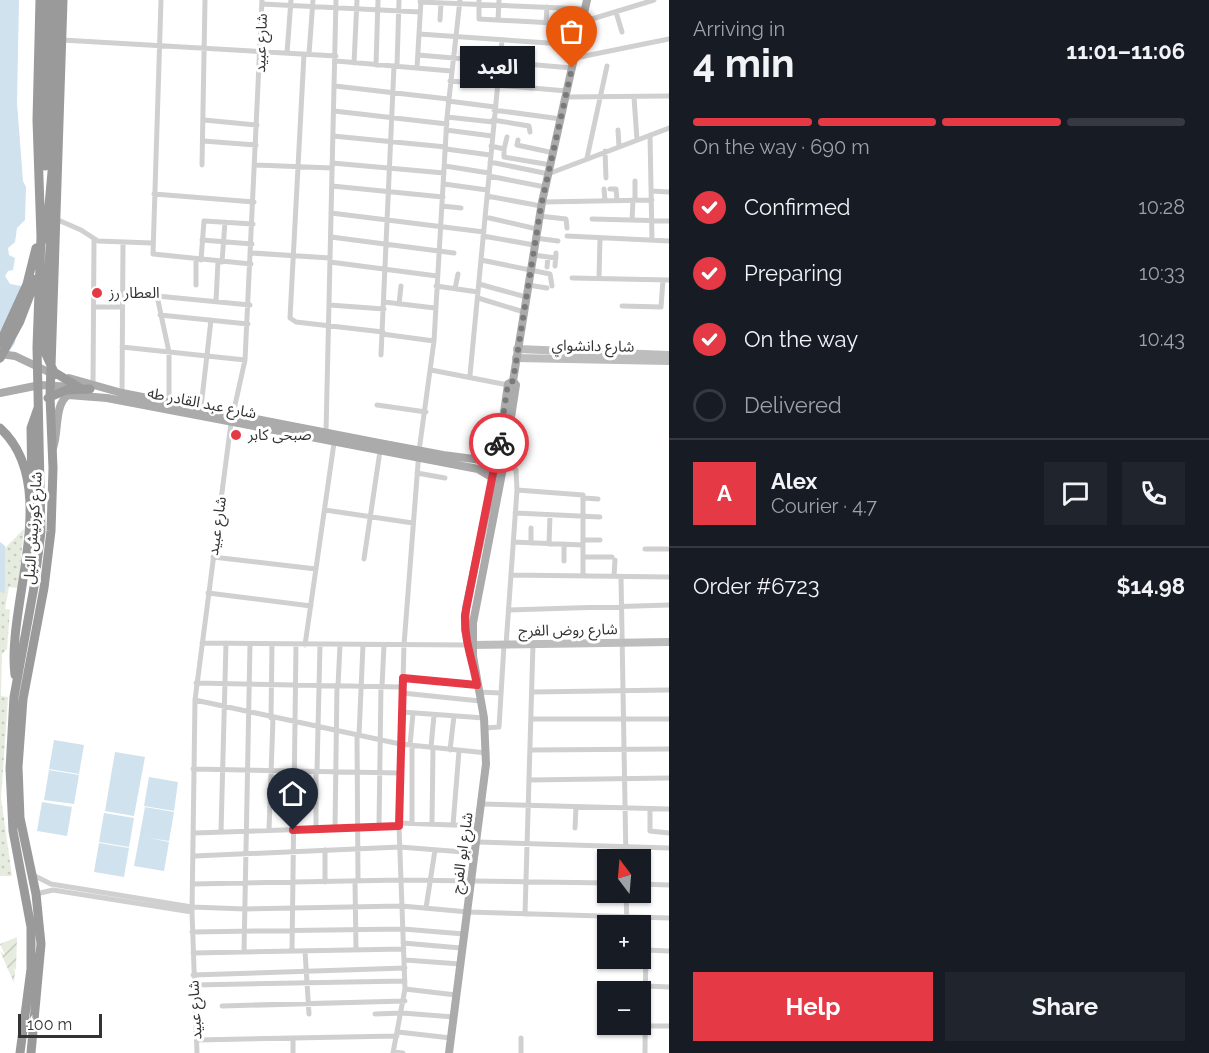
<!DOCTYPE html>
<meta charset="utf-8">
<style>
body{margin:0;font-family:Raleway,"Noto Sans Arabic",sans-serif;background:#20242c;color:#f1f3f6;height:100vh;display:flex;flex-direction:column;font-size:22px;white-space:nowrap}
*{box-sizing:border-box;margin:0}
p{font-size:20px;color:#9ea1a6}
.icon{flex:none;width:33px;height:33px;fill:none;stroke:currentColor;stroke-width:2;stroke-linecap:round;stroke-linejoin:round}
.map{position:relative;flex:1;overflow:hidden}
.drawer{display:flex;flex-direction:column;background:#171b24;width:540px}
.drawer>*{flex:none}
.needle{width:39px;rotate:344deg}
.tools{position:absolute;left:597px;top:849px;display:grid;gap:12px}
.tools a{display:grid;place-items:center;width:54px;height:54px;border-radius:0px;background:#171b24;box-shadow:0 2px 4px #0004;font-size:30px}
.scale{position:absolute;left:18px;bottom:15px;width:84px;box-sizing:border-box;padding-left:6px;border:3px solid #333;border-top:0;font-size:16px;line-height:21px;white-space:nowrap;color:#333;-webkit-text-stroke:4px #fff;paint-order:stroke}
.pin{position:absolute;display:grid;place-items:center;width:51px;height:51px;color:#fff;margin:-62px -26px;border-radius:50% 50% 50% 0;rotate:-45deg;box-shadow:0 0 6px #0007}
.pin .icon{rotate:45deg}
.courier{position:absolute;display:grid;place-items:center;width:60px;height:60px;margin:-30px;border:4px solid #e63946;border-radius:50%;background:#fff;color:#222;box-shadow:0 2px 8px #0007}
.bubble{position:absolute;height:42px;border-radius:0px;background:#171b24;box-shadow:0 2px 4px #0004;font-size:20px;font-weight:700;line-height:42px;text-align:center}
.head em{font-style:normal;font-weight:700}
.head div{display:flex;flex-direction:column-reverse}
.head{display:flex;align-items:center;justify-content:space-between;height:102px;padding:0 24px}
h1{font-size:39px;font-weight:700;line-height:45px}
.bar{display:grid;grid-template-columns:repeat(4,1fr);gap:9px 6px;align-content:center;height:72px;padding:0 24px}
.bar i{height:8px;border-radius:4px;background:#363941}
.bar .on{background:#e63946}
.bar p{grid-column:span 4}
.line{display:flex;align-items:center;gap:15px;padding:0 24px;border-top:2px solid #363941}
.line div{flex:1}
.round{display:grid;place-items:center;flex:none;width:63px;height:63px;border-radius:0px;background:#20242c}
ol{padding:0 24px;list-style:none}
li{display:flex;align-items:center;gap:18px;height:66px}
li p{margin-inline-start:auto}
li .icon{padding:6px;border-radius:50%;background:#e63946;color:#fff;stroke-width:4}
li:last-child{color:#9ea1a6}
li i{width:33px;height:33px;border:3px solid #363941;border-radius:50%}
.button{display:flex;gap:12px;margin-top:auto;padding:12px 24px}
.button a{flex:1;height:69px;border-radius:0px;background:#e63946;color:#fff;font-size:24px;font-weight:700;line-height:69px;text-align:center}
.button a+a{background:#20242c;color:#f1f3f6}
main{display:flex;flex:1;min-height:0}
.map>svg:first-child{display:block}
.park{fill:url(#park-dots)}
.garden{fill:url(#garden-furrows)}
.water{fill:#cfe2ee}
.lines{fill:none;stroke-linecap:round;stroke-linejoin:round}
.street{stroke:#d0d0d0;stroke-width:5}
.secondary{stroke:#bdbdbd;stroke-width:8}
.primary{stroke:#ababab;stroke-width:8}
.highway{stroke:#9a9a9a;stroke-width:9}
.done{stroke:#7a7a7a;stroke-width:6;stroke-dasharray:0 10.8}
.route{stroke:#e63946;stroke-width:8}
.poi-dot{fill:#e63946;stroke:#fff;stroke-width:2}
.labels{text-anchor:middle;stroke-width:6;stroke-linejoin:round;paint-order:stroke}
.street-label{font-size:15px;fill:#333;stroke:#fff}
.poi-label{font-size:15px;fill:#333;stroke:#fff;text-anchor:start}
</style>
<main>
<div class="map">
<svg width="669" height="1053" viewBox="0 0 669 1053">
<defs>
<pattern id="park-dots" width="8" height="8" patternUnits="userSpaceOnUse" patternTransform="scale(1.5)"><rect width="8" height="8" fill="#e6ecdf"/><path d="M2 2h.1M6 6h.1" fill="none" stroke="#c6cbc0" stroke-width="1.8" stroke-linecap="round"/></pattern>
<pattern id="garden-furrows" width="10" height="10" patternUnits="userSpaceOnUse" patternTransform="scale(1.5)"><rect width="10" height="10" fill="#e6ecdf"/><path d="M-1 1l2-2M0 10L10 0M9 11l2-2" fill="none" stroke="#c6cbc0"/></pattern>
</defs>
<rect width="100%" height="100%" fill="#fff"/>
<path class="park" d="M24,529L18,588L9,587L5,609L10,610L7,649L2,654L1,696L8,697L1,798L12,876H0V592H5V548Z"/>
<path class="garden" d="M17,937L16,970L13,967L15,971L14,983L0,951L5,955L0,944Z"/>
<path class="water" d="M0,0H19L17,103L23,181L26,187L25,220L17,228L15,242L8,248L9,255L15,258L13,270L8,271L5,276L10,284L21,286L15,343L0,364Z
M0,542L5,546V593L0,592Z
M54,740L84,745L79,774L49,769Z
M115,752L145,757L134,816L105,811Z
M49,770L79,775L74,804L44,800Z
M149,777L178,782L174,811L144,806Z
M42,802L72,807L67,836L37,831Z
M145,807L174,812L169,841L149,838L169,842L164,871L134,866Z
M104,813L134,818L129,847L99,842Z
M99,843L129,848L124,877L94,872Z"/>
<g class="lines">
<path class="street" d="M161,0L153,254L251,264
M479,0V19L554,23
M420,2L585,9
M262,4L420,12
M616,12L622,32
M440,20L441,3
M498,20L499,0
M582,22L654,0
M546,23L547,7
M419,34L577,45
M62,40L336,56
M287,53L291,0
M304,54L290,318L296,322L383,332
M309,54L313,0
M418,55L572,68
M575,58L669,39
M336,61L451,71
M354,63L357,0
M376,65L378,0
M397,66L399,0
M417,68L421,0
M450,81L567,91
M335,86L448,99
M566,97L669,96
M634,97L637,140
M448,101L495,107
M494,110L561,119
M334,111L447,124
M447,117L493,122
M204,120L257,125
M493,120L529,126L530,132
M446,130L492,136
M618,130L619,146
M650,135L652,240
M333,136L446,147
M518,140L517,145L554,153
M203,141L256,145
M491,146L504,149V157L551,165
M446,149L490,155
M504,149L507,137
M605,151L606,178
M587,158L607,66
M490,162L549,174
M332,163L444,173
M202,165L205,0
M256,165L332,168
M445,166L489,173
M548,174L669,128
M489,176L545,187
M635,181V200
M444,184L487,190
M332,186L443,197
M604,189L605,201
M610,189H616L617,200
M652,191L669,192
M154,194L254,202
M487,196L541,206
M542,202L652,200
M442,206L461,208
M331,213L484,232
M539,216L566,219L567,228
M485,217L537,229
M592,219L669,221
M58,220L81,230L98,241L152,243
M632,220L633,200
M483,236L534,245
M567,236L669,241
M331,237L454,253
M535,238L558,241
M202,240L252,244
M252,253L330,258
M533,255L556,258
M201,260L204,221L253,224
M481,260L550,274L552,286
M222,262L225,222
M330,262L437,276
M555,266L556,253
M547,267L548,257
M572,278L669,280
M599,278L600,238
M479,284L526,297
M196,285V259
M528,285L547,288
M436,286L478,292
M455,289L458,274
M478,298L524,312
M216,301L218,261
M384,302L435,308
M399,304L401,286
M329,305L384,309
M622,306L661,307L663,280
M94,307H121
M160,315L248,324
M382,334L434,341
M122,347L245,360
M381,355L394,66
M431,370L508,385
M470,375L502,40
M93,386L94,240
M122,393L123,242
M169,402V352L157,296L250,305
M377,405L426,412
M201,407L211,320
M326,432L336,0
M504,463L516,470L517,490L506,645
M417,473L445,478
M517,490L583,495V576
M584,498L598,499
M325,510L413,523
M515,513L600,517
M583,540H600
M513,542L583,545
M531,543V528
M549,544L550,515
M645,549H669
M213,557L316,569
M583,557H612
M364,559L380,451
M564,561V544
M511,575L669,577
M614,576L615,560
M621,577L626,860
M208,593L311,606
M509,610L669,605
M202,643L467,645
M305,645L334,443
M403,678L477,685
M196,683L402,687
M338,686L340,645
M382,686L384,645
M478,692L501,693
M532,692L669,690
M402,693L480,701
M195,700L400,744L487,753
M402,712L484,718
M271,718L272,644
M531,719H669
M485,728L499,727L504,645
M357,735L358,881
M359,735L363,645
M410,745L413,713
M412,745V823
M431,747L434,715
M450,750L454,716
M530,750L669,749
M193,769L400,773
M317,771L320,645
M529,780L669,778
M483,804L669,809
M650,809V831L669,833
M399,823L479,826
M432,824L433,747
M453,825L459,751
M379,826L381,686
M335,828L337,686
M575,828L576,807
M316,829V771
M269,830L273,718
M221,832L226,643
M194,833L399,826
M478,842L669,848
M325,850V882
M194,856L400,847L476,853
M33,875L51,884L192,907L245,909L402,906L468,912L669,918
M355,881L356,950
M193,884L402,880L608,883
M640,884L669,885
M626,892L627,926
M36,894L53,890L192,912
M426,908L435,850
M525,914L533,644
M192,932L403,929L464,934
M403,943L461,948
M646,950L669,951
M292,951L296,645
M305,951L309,1014
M244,952L250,644
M193,953L404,949
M405,960L460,964
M193,975L405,968
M194,985L405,981
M647,986L669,987
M405,989L456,995
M222,1006L405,1001
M375,1014L402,1013L454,1017
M645,1026H669
M398,1032L451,1038
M521,1038V1053
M197,1040L397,1036
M393,1052L403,1053
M197,1053L192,912L195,700L231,423L245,360L262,0
M293,1053V1039
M393,1053L405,989L399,826L404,645L419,451L434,341L447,117L460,0
M645,1053L646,918"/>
<path class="secondary" d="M517,349L669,355
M516,358L669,361
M470,645L669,642"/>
<path class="primary" d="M0,354L15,356L55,375
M69,378L122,393L379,443L443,455L504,463
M0,393L40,385L73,387
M53,448C59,432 54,405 68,395L107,398L478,469L493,478
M470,651L465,630L466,608L497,461L508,384L513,381
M449,1053L486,764L484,718L473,656V623L504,463L516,385L513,381L542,202L587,0"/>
<path class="highway" d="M45,166L48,0
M51,231L44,350L54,372L80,388
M46,239L52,172L55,0
M0,343L27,284L36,248
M0,358L20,321L36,279
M48,398L66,390L90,389
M0,428C63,485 6,604 15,675
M32,489L31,428L38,408
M20,1053L31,969V927L13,831L10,769L14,697L34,587L41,532L37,347L41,237L37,120L40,0
M31,1053L41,944L36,894L20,818L18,767L23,699L44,588L51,531L53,468L50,397L63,0"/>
</g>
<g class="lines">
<path class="done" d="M499,443L508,384L513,381L541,206L572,68"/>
<path class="route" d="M293,830L399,826L403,678L477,685C473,662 464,640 465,615L499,443"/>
</g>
<g class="poi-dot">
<circle cx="97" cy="293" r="6"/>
<circle cx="236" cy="435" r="6"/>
</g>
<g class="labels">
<g class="street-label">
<text transform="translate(261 43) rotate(-88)" y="5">شارع عبيد</text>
<text transform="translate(593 346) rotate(1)" y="5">شارع دانشواي</text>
<text transform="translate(202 403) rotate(11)" y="5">شارع عبد القادر طه</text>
<text transform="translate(217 526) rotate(-82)" y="5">شارع عبيد</text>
<text transform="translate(33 528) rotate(-86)" y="5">شارع كورنيش النيل</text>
<text transform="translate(568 630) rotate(-1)" y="5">شارع روض الفرج</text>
<text transform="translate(462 853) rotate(-82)" y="5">شارع ابو الفرج</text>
<text transform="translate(195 1010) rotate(-93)" y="5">شارع عبيد</text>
</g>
<g class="poi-label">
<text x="109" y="298">العطار رز</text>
<text x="248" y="440">صبحى كابر</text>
</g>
</g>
</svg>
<div class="tools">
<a><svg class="needle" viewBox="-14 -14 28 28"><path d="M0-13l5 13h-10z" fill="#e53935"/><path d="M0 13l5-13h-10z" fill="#9ea1a6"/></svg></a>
<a>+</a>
<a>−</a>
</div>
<div class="scale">100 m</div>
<div class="pin" style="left:572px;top:68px;background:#ea580c"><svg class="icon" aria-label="bag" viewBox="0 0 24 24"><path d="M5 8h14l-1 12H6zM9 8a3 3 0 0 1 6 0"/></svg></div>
<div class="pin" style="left:293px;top:830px;background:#1f2937"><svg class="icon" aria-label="home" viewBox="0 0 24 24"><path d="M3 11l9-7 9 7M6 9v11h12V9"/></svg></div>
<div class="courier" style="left:499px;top:443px"><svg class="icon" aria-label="bike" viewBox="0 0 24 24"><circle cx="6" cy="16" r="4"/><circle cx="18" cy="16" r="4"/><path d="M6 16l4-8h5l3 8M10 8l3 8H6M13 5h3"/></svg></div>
<div class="bubble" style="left:460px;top:46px;width:75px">العبد</div>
</div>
<section class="drawer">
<div class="head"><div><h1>4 min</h1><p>Arriving in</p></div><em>11:01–11:06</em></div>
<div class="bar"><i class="on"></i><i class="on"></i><i class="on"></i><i></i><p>On the way · 690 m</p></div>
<ol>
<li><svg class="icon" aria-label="check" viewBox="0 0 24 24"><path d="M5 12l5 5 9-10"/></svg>Confirmed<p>10:28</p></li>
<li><svg class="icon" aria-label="check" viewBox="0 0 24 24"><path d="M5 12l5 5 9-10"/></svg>Preparing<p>10:33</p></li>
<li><svg class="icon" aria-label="check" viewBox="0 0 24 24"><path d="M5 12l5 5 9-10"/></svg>On the way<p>10:43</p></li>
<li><i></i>Delivered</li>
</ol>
<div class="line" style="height:108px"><b class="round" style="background:#e63946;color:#fff">A</b><div><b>Alex</b><p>Courier · 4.7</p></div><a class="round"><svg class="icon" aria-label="chat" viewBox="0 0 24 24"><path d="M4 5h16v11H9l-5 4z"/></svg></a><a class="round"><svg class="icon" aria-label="phone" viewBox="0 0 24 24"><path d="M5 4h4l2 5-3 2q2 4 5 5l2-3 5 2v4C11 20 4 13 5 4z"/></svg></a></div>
<div class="line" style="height:78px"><div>Order #6723</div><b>$14.98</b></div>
<div class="button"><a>Help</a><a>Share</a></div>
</section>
</main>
